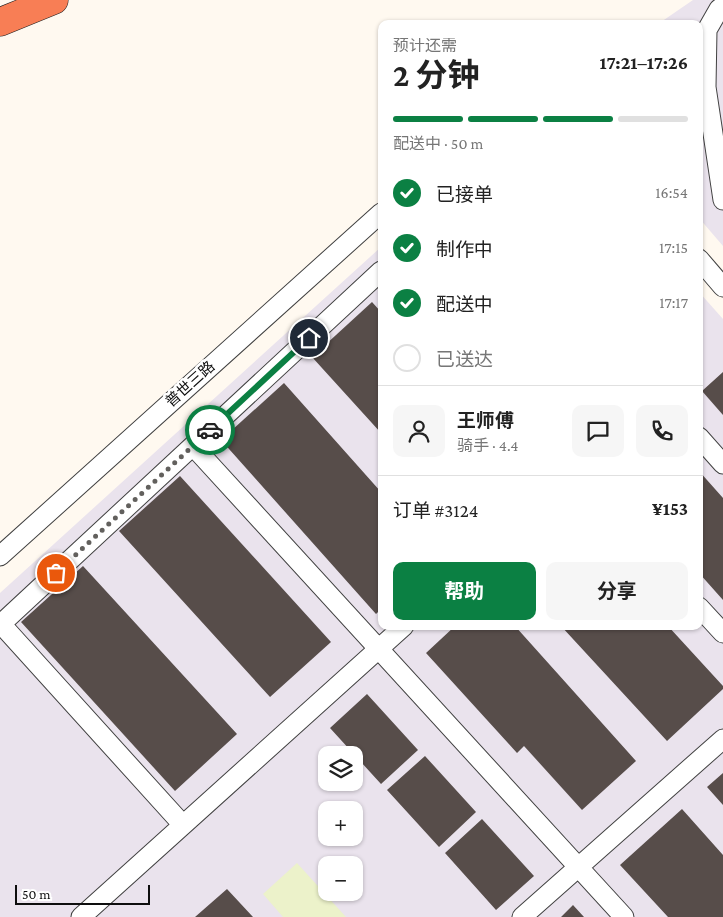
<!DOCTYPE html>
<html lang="zh">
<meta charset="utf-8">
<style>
body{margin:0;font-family:"Crimson Pro","Noto Sans SC",serif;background:#f6f6f6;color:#222;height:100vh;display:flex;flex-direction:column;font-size:19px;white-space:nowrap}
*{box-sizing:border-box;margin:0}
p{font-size:16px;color:#767676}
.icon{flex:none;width:28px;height:28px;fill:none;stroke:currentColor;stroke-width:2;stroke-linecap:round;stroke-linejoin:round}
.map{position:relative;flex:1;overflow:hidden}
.side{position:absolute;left:378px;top:20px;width:325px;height:610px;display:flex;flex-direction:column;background:#fff;border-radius:10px;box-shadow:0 1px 4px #0004}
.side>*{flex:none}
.fabs{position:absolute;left:318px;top:746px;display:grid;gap:10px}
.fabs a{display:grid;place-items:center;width:45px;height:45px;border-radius:10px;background:#fff;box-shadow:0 1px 4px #0004;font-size:25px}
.scale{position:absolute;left:15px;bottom:12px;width:135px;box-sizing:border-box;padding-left:5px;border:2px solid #0e0e0e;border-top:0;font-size:14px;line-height:18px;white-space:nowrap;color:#0e0e0e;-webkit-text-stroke:4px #fff;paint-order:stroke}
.pin{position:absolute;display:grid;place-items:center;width:42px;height:42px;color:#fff;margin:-21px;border:2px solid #fff;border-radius:50%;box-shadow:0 1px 5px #0007}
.courier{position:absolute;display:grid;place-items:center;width:50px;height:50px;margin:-25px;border:4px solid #0b8043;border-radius:50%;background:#fff;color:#222;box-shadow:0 1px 6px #0007}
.headline em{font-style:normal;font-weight:700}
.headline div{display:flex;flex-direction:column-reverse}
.headline{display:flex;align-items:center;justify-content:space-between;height:85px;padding:0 15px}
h1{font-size:32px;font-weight:700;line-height:38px}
.bar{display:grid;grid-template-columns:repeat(4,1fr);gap:8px 5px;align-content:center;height:60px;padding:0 15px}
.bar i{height:6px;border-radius:4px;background:#e0e0e0}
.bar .active{background:#0b8043}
.bar p{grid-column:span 4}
.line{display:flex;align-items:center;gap:12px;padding:0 15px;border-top:1px solid #e0e0e0}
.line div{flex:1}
.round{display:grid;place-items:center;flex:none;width:52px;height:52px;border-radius:10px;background:#f6f6f6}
ol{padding:0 15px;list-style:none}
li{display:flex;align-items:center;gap:15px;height:55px}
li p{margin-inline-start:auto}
li .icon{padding:5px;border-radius:50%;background:#0b8043;color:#fff;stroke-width:4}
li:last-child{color:#767676}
li i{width:28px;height:28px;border:2px solid #e0e0e0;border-radius:50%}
.action{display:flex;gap:10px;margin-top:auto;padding:10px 15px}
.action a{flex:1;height:58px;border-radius:10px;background:#0b8043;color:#fff;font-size:20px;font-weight:700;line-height:58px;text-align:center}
.action a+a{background:#f6f6f6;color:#222}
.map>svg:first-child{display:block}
.industrial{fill:#eae3ed;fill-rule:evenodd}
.pitch{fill:#ecf2ca}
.building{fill:#574d4a}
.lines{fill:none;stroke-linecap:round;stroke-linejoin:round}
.minor-casing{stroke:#414141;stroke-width:21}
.highway-casing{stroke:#1f1f1f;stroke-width:29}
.minor{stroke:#fff;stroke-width:19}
.highway{stroke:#f87e55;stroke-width:28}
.done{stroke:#62605d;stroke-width:5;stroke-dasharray:0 9}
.route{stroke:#0b8043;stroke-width:6}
.labels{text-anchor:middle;stroke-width:5;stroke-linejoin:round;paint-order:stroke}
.street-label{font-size:15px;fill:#0e0e0e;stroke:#fff}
</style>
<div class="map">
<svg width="723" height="917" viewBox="0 0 723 917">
<rect width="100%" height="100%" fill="#fff9f0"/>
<path class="industrial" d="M693,0H723V246L699,218V24H658Z
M381,247V626H699V292L723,319V917H0V593ZM326,755H354V782H326ZM326,810H354V838H326ZM326,865H354V892H326Z"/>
<path class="pitch" d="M297,863L346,917H283L263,894Z"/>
<path class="building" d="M372,302L381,312V433L312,357Z
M723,372V415L702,391Z
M284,383L381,492V609L376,614L221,440Z
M699,471L723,498V600L699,573Z
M180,476L331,642L270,697L119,531Z
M83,566L237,734L175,791L21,622Z
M455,626H515L636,761L582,810L524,746L517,753L426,653Z
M561,626H668L723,686V689L667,741Z
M367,694L418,750L381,784L330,728Z
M425,756L476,812L439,847L387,790Z
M723,773V805L707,787Z
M682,809L723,855V917H668L620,865Z
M482,819L534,876L496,910L445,853Z
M227,889L253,917H195Z
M573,905L584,917H561Z"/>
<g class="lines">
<g class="minor-casing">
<path id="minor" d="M723,6L719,9L707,30L706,87L723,200
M699,259L723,287
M699,437L723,464
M193,446L624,917
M0,556L381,213
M699,607L723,633
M183,825L1,624L381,271
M81,917L404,626
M522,917L723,739"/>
</g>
<g class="highway-casing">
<path id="highway" d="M0,22L54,0"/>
</g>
<use href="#minor" class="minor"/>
<use href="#highway" class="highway"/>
</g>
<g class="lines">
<path class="done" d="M56,573L210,430"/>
<path class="route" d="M210,430L309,338"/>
</g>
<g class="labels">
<g class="street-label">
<text transform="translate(190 384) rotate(-42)" y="5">普世三路</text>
</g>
</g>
</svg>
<div class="fabs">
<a><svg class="icon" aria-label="layers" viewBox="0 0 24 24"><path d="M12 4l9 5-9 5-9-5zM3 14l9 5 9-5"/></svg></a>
<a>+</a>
<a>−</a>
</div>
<div class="scale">50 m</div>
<div class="pin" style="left:56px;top:573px;background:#ea580c"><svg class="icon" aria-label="bag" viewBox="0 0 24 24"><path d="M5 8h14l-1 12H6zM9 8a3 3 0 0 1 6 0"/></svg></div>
<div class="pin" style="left:309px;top:338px;background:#1f2937"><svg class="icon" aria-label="home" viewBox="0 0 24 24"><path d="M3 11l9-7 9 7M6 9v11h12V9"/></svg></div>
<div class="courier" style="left:210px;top:430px"><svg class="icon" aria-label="car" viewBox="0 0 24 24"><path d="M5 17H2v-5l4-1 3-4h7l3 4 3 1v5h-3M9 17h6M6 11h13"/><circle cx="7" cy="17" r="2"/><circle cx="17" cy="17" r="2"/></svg></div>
<section class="side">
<div class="headline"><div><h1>2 分钟</h1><p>预计还需</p></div><em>17:21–17:26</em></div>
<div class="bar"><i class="active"></i><i class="active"></i><i class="active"></i><i></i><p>配送中 · 50 m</p></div>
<ol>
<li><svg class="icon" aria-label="check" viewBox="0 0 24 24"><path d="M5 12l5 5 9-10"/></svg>已接单<p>16:54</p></li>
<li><svg class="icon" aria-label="check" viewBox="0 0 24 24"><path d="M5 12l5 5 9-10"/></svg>制作中<p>17:15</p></li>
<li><svg class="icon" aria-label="check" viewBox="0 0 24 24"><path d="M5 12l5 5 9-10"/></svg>配送中<p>17:17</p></li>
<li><i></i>已送达</li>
</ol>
<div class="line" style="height:90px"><a class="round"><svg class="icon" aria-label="person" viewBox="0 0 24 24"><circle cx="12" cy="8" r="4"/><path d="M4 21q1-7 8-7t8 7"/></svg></a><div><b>王师傅</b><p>骑手 · 4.4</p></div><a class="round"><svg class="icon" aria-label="chat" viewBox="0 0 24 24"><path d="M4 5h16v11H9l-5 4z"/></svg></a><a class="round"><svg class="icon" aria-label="phone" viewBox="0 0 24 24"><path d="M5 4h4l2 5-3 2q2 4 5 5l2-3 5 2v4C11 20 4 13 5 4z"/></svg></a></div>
<div class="line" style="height:65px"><div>订单 #3124</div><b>¥153</b></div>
<div class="action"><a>帮助</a><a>分享</a></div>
</section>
</div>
